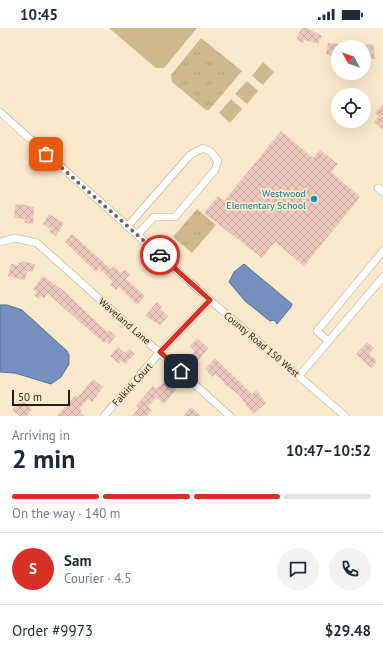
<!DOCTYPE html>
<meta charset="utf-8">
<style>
body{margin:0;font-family:"PT Sans",sans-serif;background:#f2f2f3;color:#1f2937;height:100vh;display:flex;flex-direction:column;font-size:15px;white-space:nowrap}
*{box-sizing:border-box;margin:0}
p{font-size:13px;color:#747a83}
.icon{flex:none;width:22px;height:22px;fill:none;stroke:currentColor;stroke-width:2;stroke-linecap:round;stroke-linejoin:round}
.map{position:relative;height:388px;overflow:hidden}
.sheet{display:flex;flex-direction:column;background:#fff;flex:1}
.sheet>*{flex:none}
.needle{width:26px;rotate:310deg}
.fabs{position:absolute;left:331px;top:12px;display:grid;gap:8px}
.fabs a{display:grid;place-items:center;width:40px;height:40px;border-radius:50%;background:#fff;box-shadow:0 4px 16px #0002;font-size:20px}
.scale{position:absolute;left:12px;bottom:10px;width:58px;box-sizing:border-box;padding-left:4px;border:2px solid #241e13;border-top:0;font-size:11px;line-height:14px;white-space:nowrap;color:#241e13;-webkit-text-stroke:3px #f9e9cc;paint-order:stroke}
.pin{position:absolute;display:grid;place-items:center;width:34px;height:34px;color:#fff;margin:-17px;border-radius:8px;box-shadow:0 2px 6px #0006}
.courier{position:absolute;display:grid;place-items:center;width:40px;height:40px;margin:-20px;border:3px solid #d93025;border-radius:50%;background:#fff;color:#222;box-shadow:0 1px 5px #0007}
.head em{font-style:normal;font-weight:700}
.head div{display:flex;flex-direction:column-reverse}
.head{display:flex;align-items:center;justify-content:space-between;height:68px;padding:0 12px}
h1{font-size:26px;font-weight:700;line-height:30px}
.bar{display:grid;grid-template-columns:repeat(4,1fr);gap:6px 4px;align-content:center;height:48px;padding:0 12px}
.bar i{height:5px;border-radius:3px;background:#e0e1e3}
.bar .on{background:#d93025}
.bar p{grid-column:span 4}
.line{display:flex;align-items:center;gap:10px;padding:0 12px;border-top:1px solid #e0e1e3}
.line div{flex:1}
.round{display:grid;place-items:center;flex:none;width:42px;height:42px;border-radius:21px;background:#f2f2f3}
.status{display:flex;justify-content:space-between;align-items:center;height:28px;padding:0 20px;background:#fff;direction:ltr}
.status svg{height:11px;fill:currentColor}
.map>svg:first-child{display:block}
.grass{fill:url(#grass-tufts)}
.garden{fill:#ceb88e}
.water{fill:#7490bf;stroke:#5c6e8b}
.building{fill:url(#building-cross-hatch)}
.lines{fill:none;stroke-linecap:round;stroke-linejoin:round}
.minor-casing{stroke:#b4a589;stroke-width:8}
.minor{stroke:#fff;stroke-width:7}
.done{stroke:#6f6554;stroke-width:4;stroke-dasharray:0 7.2}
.route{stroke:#d93025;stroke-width:5}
.culture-dot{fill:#0f9aa8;stroke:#f9e9cc;stroke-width:1.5}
.labels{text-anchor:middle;stroke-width:3.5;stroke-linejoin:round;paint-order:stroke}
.culture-label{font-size:10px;fill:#0d838f;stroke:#f9e9cc;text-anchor:end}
.street-label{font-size:10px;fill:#241e13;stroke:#f9e9cc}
</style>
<div class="status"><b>10:45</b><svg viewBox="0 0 49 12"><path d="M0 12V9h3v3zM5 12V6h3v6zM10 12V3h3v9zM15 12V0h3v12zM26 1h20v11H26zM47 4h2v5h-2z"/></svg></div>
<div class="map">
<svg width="383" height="388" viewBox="0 0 383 388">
<defs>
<pattern id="grass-tufts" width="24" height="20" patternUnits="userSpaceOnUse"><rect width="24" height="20" fill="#ceb88e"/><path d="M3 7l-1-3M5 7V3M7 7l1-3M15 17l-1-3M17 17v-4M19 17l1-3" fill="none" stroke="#b19e7a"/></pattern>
<pattern id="building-cross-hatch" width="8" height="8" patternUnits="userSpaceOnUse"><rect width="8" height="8" fill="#ebc7be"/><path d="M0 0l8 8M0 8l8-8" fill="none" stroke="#c9aaa2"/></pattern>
</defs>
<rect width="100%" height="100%" fill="#f9e9cc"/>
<path class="grass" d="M201,10L242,43L209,82H206L172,54L171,47Z
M197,181L216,197L192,225L173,209Z"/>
<path class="garden" d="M109,0H197L164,40H156Z
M263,34L274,44L263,57L252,48Z
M247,53L258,63L247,76L235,66Z
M231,71L242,81L230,95L219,85Z"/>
<path class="water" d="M244,236L292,276L291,279L277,296L274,292L270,293L245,273L229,254L234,244Z
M0,277H7L22,282L67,323L69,327V336L61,349L51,356L15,345L0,344Z"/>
<path class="building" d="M302,0H307L322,8L318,16L305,12L303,15L296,11Z
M328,15L338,16V30L326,26Z
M373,16L375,31L364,32L366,17Z
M383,76V102L374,94L379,88L375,85Z
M281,103L313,130L320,122L338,136L331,144L360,169L304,238L275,214L262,230L204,185L218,168L224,173Z
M21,176L34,179L33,196L24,195L25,191L14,190L15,177Z
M49,186L64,195L56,208L50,204L51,201L43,196Z
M72,206L111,241L114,238L121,245L125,242L130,246L126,251L145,268L137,277L119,259L116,262L110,257L113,254L99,240L96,244L68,217L65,214Z
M22,233L35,236L33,244L27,243L25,252L8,248L11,236L18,237L19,234L22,235Z
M43,248L64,263L107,304L109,302L116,308L109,316L106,313L104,315L48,266L44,271L41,268L39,271L34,267L37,264L33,261Z
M157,274L162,278L160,281L168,288L160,297L145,288Z
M197,310L208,320L197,334L191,328L195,323L190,318Z
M367,314L374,320L369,326L377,333L371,340L356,326Z
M118,319L125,325L129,321L135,326L125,336L121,333L119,336L110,328Z
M215,330L252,366L256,362L266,375L253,386L239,367L224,356L225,355L215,346L213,349L205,341Z
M93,351L103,359L92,374L88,371L80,380L82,382L80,384L84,388H57L75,367L78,369Z
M166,353L176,362L164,376L156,369L148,379L152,382L147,388H132L138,381L136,378L153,358L156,361Z
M21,371L32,381L27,388H20L12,382Z
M191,379L201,388H183Z"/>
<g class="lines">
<g class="minor-casing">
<path id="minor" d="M0,84L210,272L345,388
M378,160L383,164
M127,199L190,127L203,120L211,124L218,133L215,142L175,189H154L137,207
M0,214L15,210L37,215L230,388
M328,313L317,303L383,223
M299,348L383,249
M104,388L160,324L210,272"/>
</g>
<use href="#minor" class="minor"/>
</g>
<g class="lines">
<path class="done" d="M46,126L160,227"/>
<path class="route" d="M160,227L210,272L160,324L181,343"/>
</g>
<circle class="culture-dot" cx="314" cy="171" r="4"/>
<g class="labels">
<g class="culture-label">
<text x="306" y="169">Westwood<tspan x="306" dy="12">Elementary School</tspan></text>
</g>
<g class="street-label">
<text transform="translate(125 293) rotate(41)" y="4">Waveland Lane</text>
<text transform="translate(262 316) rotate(40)" y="4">County Road 150 West</text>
<text transform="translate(132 356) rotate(-48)" y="4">Falkirk Court</text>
</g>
</g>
</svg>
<div class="fabs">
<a><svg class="needle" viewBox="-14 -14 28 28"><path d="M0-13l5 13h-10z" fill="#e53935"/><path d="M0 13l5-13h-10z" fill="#747a83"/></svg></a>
<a><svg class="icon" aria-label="locate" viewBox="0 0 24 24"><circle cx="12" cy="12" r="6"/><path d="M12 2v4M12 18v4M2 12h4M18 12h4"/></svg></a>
</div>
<div class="scale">50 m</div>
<div class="pin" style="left:46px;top:126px;background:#ea580c"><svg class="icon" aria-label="bag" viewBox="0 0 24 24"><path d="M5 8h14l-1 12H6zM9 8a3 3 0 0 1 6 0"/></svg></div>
<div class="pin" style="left:181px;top:343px;background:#1f2937"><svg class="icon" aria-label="home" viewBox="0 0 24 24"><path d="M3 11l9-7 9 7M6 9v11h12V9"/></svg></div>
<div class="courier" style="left:160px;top:227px"><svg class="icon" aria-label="car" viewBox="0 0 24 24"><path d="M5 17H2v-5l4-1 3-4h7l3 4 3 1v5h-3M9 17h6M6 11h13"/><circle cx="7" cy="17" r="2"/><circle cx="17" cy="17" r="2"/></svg></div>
</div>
<section class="sheet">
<div class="head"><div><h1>2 min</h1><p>Arriving in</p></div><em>10:47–10:52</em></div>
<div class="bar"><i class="on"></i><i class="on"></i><i class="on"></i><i></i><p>On the way · 140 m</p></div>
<div class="line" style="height:72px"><b class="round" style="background:#d93025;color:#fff">S</b><div><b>Sam</b><p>Courier · 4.5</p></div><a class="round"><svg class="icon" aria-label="chat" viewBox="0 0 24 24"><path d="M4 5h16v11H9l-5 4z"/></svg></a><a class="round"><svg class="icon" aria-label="phone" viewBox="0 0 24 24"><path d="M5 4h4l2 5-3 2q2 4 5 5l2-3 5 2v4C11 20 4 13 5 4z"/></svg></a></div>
<div class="line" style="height:52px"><div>Order #9973</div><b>$29.48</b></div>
</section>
